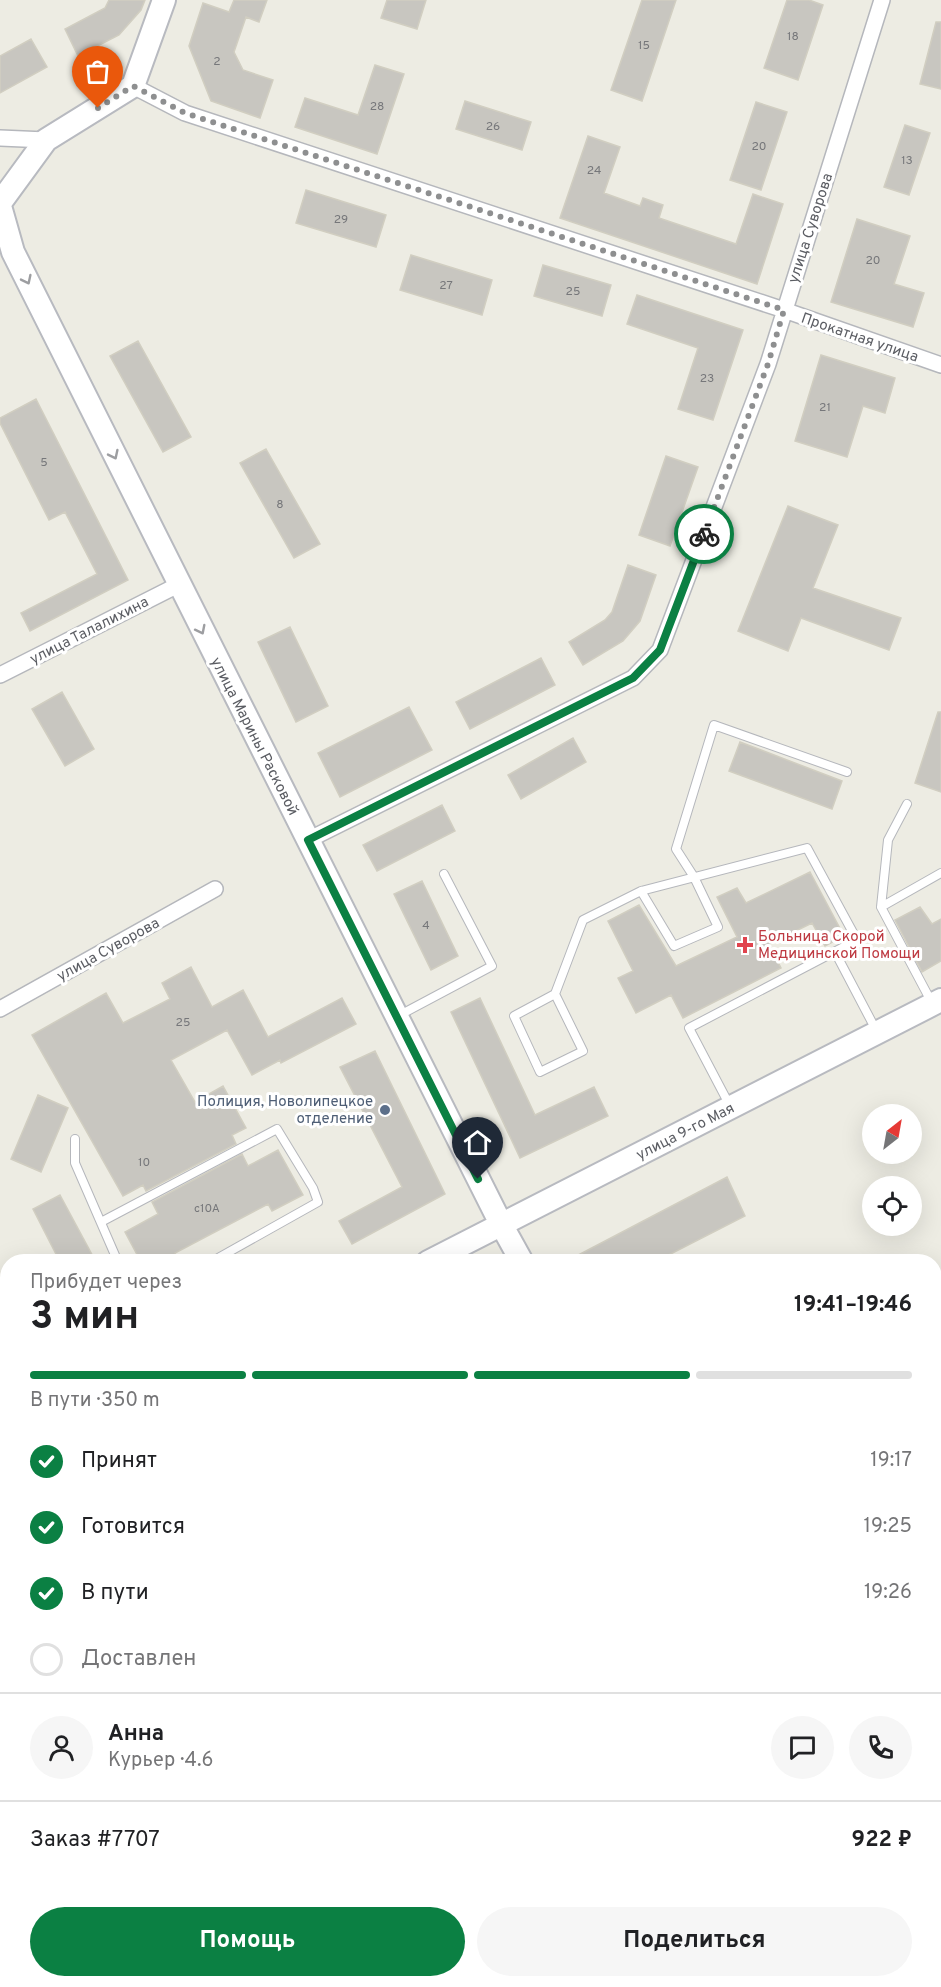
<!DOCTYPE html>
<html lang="ru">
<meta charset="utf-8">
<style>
body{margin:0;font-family:Overpass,sans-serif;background:#f6f6f6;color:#202124;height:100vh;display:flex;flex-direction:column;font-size:22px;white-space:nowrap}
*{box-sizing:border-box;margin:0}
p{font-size:20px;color:#757577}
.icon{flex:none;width:33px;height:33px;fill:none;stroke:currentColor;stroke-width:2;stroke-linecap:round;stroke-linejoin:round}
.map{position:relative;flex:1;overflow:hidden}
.sheet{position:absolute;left:0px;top:1254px;width:942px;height:734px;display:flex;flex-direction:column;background:#fff;border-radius:24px 24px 0 0;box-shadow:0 6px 24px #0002}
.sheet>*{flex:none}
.needle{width:39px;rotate:31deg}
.fabs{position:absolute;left:862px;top:1104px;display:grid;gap:12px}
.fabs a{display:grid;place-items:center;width:60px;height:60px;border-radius:50%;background:#fff;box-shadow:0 6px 24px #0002;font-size:30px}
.pin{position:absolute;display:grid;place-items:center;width:51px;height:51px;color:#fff;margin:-62px -26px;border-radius:50% 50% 50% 0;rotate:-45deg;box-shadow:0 0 6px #0007}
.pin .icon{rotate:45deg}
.courier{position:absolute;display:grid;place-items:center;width:60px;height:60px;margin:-30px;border:4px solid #0b8043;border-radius:50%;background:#fff;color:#222;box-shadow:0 2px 8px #0007}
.head em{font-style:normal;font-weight:700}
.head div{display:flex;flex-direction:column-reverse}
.head{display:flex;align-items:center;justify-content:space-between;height:102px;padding:0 30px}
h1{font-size:39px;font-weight:700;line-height:45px}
.bar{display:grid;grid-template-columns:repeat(4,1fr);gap:9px 6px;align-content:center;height:72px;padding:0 30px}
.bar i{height:8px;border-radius:4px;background:#e0e0e0}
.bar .selected{background:#0b8043}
.bar p{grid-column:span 4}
.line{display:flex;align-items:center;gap:15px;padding:0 30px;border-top:2px solid #e0e0e0}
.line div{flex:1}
.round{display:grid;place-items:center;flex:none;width:63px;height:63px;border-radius:32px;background:#f6f6f6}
ol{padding:0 30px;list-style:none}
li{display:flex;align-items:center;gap:18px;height:66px}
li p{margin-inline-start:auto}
li .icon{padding:6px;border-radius:50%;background:#0b8043;color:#fff;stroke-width:4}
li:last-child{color:#757577}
li i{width:33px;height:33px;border:3px solid #e0e0e0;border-radius:50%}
.primary-button{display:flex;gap:12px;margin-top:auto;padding:12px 30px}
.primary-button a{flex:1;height:69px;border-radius:36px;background:#0b8043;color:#fff;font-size:24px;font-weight:700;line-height:69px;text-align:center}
.primary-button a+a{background:#f6f6f6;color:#202124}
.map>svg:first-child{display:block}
.green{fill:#c0e4c4}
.building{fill:#c8c6c0;stroke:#d1cec1;stroke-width:1.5}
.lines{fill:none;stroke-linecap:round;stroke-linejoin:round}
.lane-casing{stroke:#b5b7bc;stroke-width:10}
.street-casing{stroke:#b5b7bc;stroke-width:18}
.secondary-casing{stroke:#b8bac0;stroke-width:26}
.lane{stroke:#fff;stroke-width:8}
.street{stroke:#fff;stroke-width:15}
.secondary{stroke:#fff;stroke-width:22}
.oneway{stroke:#9d9ea1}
.done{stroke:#8e8f90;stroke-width:6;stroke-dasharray:0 10.8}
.route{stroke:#0b8043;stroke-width:8}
.health-dot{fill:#e0444e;stroke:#fff;stroke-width:2}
.service-dot{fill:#5c6f8a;stroke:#fff;stroke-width:2}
.labels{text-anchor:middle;stroke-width:6;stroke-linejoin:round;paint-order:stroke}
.number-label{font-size:12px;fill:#76777a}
.street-label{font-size:15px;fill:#5b5d63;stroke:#fff}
.health-label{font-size:15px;fill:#be3a42;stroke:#fff;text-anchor:start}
.service-label{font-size:15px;fill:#4e5e75;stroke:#fff;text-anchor:end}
</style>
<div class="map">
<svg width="941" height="1987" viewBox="0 0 941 1987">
<rect width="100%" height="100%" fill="#edece3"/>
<path class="green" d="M935,1832L941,1835V1970L934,1967Z"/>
<path class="building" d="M109,0H145L141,10L119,35L78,56L65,29L105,8Z
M234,0H267L259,22L246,17L234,52L243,70L273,80L260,118L211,101L189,46L203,3L229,12Z
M387,0H426L417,29L381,18Z
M642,0H676L642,101L611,90Z
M787,0H809L823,5L798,80L764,68Z
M936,22H941V89L920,84Z
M31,39L47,67L0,93V56Z
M375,65L404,74L377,154L295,127L305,98L358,115Z
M465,101L531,122L522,150L456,129Z
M756,102L787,112L761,190L730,180Z
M905,125L930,133L909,195L884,187Z
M588,136L620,147L604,193L640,206L643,198L663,205L659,218L736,244L753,194L783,204L757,284L560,218Z
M306,190L386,215L376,247L296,223Z
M857,219L910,236L894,284L924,293L913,327L831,302Z
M411,255L492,280L482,315L400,290Z
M543,265L611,285L602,316L534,296Z
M637,295L743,330L713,420L678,409L698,348L627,324Z
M138,341L191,437L163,452L110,356Z
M821,355L895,378L885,413L863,406L847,457L795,441Z
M36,399L128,580L30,631L21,613L97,574L65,512L49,520L0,423V418Z
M266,449L320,544L294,558L240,463Z
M666,456L698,467L670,546L639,535Z
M788,506L838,525L813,588L901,618L889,650L801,618L788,651L738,631Z
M628,565L656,575L640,621L623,641L583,665L569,642L605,620L612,612Z
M290,627L328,706L296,722L258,642Z
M541,658L555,685L470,729L456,702Z
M62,692L94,749L65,766L32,709Z
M409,707L432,750L340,797L318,753Z
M938,712H941V792L915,783Z
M573,738L586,762L521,799L508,775Z
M740,742L842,781L832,809L729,771Z
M442,805L455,831L377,871L363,845Z
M810,872L844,936L825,946L812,923L769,944L781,968L683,1018L671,995L636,1013L618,978L633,971L608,921L639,905L676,966L737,937L717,897L737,888L746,903Z
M422,881L458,956L431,970L394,894Z
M920,907L932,924L941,919V961L922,972L895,920Z
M191,967L212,1007L243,990L268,1037L342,998L356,1024L281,1063L280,1060L252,1075L227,1030L171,1060L195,1102L223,1086L246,1128L232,1135L236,1144L146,1191L143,1185L123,1196L32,1035L106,993L123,1023L170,999L162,983Z
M480,998L535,1115L594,1087L608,1116L520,1158L451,1012Z
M375,1051L445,1194L352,1244L339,1221L402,1187L340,1067Z
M38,1095L68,1108L41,1172L11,1159Z
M278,1150L303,1195L272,1211L268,1204L175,1253L180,1262H141L125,1232L158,1214L152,1202L242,1154L248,1166Z
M727,1177L745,1216L655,1262H565Z
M60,1195L96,1262H60L33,1209Z"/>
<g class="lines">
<g class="lane-casing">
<path id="lane" d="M641,891L674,946L718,927L694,877L676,849L714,725L847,772
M881,907L888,840L907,804
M835,952L876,1030
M555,994L583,1051L540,1072L514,1016L555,994L583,920L641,891L807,848L857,940L689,1028L730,1106
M932,1003L881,907L941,873
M398,1016L492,966L444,874
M75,1139V1163L118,1262
M101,1222L277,1129L313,1188L318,1202L211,1262
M934,1499L941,1501
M934,1690L941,1693
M375,1987L396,1980"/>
</g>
<g class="street-casing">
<path id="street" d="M133,86L185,113L784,310L941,365
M0,138L46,140
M0,675L178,585
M308,840L633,678L660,650L768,364L882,0
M0,1009L215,889
M0,1369L8,1386"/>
</g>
<g class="secondary-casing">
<path id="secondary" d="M0,203L46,140L133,86L164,0
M0,206L13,252L501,1224L522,1262
M428,1262L941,1000
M0,1481L8,1477
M934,1805L941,1807
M558,1987L563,1980"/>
</g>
<use href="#lane" class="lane"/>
<use href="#street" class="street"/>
<use href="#secondary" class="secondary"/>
</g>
<defs><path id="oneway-chevron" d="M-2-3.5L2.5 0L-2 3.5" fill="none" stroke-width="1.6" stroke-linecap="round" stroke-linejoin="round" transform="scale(1.5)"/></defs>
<g class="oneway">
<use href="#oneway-chevron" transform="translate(27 280) rotate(64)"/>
<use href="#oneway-chevron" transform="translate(114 455) rotate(64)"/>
<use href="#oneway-chevron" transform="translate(201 630) rotate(63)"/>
</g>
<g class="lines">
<path class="done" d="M98,108L133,86L185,113L784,310L768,364L704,534"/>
<path class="route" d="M478,1179L308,840L633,678L660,650L704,534"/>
</g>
<path class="health-dot" d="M742 936h6v6h6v6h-6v6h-6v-6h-6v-6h6z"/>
<circle class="service-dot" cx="385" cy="1110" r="6"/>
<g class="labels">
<g class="number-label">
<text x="793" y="40">18</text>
<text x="644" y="49">15</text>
<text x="217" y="65">2</text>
<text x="377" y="110">28</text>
<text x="493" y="130">26</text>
<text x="759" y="150">20</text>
<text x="907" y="164">13</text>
<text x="594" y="174">24</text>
<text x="341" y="223">29</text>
<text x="873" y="264">20</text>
<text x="446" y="289">27</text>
<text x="573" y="295">25</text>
<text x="707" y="382">23</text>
<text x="825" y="411">21</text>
<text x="44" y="466">5</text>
<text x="280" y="508">8</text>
<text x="426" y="929">4</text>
<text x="183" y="1026">25</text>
<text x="144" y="1166">10</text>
<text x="207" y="1212">с10А</text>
</g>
<g class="street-label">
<text transform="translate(810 228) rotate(-72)" y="5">улица Суворова</text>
<text transform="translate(860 337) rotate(19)" y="5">Прокатная улица</text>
<text transform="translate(89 630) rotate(-27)" y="5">улица Талалихина</text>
<text transform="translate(255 736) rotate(63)" y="5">улица Марины Расковой</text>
<text transform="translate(108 949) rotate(-29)" y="5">улица Суворова</text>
<text transform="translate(685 1131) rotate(-27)" y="5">улица 9-го Мая</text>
</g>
<g class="health-label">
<text x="758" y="941">Больница Скорой<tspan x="758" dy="17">Медицинской Помощи</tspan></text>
</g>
<g class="service-label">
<text x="373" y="1106">Полиция, Новолипецкое<tspan x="373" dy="17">отделение</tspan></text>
</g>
</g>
</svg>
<div class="fabs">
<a><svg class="needle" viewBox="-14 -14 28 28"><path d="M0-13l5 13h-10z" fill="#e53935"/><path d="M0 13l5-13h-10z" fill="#757577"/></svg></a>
<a><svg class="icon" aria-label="locate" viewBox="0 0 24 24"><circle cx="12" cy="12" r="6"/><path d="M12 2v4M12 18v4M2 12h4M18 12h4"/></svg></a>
</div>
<div class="pin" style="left:98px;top:108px;background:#ea580c"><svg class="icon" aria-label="bag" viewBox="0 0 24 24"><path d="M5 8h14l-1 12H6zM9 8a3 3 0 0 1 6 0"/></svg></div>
<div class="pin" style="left:478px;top:1179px;background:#1f2937"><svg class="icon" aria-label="home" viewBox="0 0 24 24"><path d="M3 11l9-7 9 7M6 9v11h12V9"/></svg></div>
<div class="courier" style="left:704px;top:534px"><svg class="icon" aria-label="bike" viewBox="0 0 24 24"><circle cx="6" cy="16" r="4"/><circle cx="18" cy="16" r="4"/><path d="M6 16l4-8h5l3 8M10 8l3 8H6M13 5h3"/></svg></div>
<section class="sheet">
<div class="head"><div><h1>3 мин</h1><p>Прибудет через</p></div><em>19:41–19:46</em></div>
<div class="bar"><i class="selected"></i><i class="selected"></i><i class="selected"></i><i></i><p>В пути · 350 m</p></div>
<ol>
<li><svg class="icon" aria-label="check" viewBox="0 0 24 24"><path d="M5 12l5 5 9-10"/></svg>Принят<p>19:17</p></li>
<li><svg class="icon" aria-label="check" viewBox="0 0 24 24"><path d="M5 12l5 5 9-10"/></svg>Готовится<p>19:25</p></li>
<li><svg class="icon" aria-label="check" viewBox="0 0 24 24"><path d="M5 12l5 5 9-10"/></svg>В пути<p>19:26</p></li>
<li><i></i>Доставлен</li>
</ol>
<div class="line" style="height:108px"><a class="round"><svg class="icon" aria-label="person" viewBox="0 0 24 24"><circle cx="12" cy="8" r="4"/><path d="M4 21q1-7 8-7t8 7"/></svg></a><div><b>Анна</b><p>Курьер · 4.6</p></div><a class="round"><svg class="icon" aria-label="chat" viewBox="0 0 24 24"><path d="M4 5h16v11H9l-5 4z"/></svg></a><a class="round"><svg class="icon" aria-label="phone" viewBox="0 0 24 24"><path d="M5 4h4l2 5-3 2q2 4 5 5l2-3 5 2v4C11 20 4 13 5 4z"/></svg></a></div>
<div class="line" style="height:78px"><div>Заказ #7707</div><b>922 ₽</b></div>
<div class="primary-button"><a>Помощь</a><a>Поделиться</a></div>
</section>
</div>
